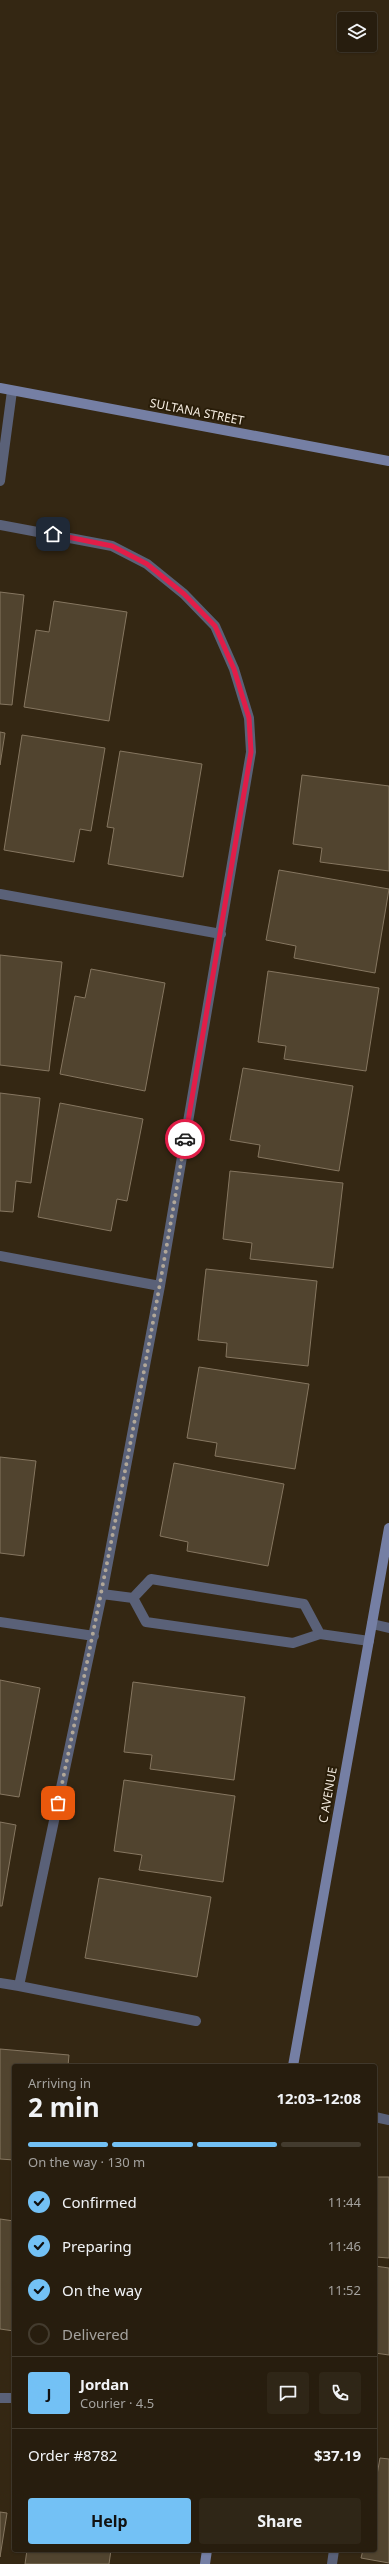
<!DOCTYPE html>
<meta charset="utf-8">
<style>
body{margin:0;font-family:"Noto Sans",sans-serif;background:#2f2617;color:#f1f3f6;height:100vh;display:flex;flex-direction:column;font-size:15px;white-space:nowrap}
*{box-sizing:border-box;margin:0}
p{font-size:13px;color:#a4a29e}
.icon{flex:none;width:22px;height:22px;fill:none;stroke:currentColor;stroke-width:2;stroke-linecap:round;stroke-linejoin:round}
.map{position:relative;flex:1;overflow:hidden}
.side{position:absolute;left:12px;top:2064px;width:365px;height:488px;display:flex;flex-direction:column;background:#271d0e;border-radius:4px;box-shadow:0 1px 3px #0004,0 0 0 1px #433b2e}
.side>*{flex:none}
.controls{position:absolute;left:337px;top:12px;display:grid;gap:8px}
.controls a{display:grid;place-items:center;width:40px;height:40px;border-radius:4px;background:#271d0e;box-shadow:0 1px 3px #0004,0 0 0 1px #433b2e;font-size:20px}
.pin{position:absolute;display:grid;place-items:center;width:34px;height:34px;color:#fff;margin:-17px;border-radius:8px;box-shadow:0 2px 6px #0006}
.courier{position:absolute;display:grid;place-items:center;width:40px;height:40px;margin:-20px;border:3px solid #e11d48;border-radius:50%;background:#fff;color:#222;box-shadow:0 1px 5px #0007}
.head em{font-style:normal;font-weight:700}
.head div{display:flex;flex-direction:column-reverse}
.head{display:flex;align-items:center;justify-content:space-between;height:68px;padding:0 16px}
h1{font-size:26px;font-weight:700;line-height:30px}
.bar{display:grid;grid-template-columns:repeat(4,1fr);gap:6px 4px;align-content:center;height:48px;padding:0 16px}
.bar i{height:5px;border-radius:3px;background:#433b2e}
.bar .selected{background:#73c1f5}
.bar p{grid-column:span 4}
.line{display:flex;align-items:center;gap:10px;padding:0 16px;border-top:1px solid #433b2e}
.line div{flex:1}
.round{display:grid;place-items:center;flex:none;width:42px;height:42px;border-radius:4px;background:#2f2617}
ol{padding:0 16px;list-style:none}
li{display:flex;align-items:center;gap:12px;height:44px}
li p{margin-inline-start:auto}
li .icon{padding:4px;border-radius:50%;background:#73c1f5;color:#111;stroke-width:4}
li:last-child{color:#a4a29e}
li i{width:22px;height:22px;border:2px solid #433b2e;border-radius:50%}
.cta{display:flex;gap:8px;margin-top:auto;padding:8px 16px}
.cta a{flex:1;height:46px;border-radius:4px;background:#73c1f5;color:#111;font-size:16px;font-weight:700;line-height:46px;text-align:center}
.cta a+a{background:#2f2617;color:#f1f3f6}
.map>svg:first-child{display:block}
.building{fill:#51442f;stroke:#857660}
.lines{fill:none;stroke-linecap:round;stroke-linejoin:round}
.lane{stroke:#5a6178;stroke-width:10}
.street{stroke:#5a6178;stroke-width:10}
.secondary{stroke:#757fa4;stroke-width:10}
.done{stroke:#b1a798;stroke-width:4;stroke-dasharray:0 7.2}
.route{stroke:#e11d48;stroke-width:5}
.labels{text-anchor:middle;stroke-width:4;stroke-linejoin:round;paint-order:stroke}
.street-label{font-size:12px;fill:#f5ece0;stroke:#291d09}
</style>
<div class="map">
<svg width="389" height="2564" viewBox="0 0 389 2564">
<rect width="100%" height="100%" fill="#342713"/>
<path class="building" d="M0,592L24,595L12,705L0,704Z
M54,601L127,612L109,721L24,707L36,630L49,632Z
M0,732L5,733L0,765Z
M22,735L105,748L91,831L80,829L74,862L4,850Z
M120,751L202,764L183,877L108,864L114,828L107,827Z
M302,775L389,786V871L320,862L322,848L293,844Z
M279,870L389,889L375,973L294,958L296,946L266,940Z
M0,955L62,962L49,1071L0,1065Z
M91,969L165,983L145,1091L60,1074L75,996L85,998Z
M268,971L379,988L366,1071L284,1059L286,1046L258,1042Z
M243,1068L353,1086L339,1171L258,1157L260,1145L230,1140Z
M0,1093L40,1098L31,1183L16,1181L13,1212L0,1211Z
M60,1103L143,1119L127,1201L117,1199L111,1231L38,1217Z
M230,1171L343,1183L333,1268L250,1259L252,1243L223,1239Z
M206,1269L317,1281L308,1366L226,1357L227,1343L198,1340Z
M199,1367L309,1384L295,1469L215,1456L217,1443L187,1438Z
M0,1457L36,1461L24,1556L0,1553Z
M174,1463L284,1484L268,1566L187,1551L188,1542L160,1536Z
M0,1680L40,1688L19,1797L0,1794Z
M133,1682L245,1697L234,1780L150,1769L152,1755L124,1752Z
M124,1780L235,1796L223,1882L139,1870L142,1855L114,1851Z
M0,1822L16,1825L2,1906H0Z
M99,1878L211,1897L197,1977L85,1958Z
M0,2049L69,2055L68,2066H14V2160L0,2159Z
M375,2177H389V2258L375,2257Z
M0,2219L14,2221V2331L0,2329Z
M375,2266L389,2268V2355L375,2353Z
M380,2458L389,2459V2563L361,2558L363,2550H375V2486Z
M0,2512L7,2513L0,2557Z
M27,2550H111L109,2564H25Z"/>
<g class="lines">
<path class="lane" d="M332,2564L334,2550"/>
<path class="street" d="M0,481L12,391
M0,525L112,546L147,564L184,594L215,626L234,669L249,718L251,752L160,1286L102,1594L19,1986L0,1983
M0,894L221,934
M0,1256L160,1286
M102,1594L133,1598
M0,1622L94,1636
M372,1624L389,1628
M320,1634L304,1604L151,1579L133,1598L146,1622L293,1643L320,1634L369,1641
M19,1986L196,2021
M375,2117L389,2120
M0,2398H14"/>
<path class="secondary" d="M0,388L389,461
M293,2066L389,1528
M205,2564L207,2550"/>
</g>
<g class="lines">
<path class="done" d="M58,1803C104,1583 148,1361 185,1139"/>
<path class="route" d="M53,534L112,546L147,564L184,594L215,626L234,669L249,718L251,752L185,1139"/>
</g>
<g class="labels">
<g class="street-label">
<text transform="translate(197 412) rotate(11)" y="4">SULTANA STREET</text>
<text transform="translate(328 1795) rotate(-80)" y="4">C AVENUE</text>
</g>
</g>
</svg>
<div class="controls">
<a><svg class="icon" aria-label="layers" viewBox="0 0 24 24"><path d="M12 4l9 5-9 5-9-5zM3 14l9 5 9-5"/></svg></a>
</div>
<div class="pin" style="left:58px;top:1803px;background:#ea580c"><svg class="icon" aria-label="bag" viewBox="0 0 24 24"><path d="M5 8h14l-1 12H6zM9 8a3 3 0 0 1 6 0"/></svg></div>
<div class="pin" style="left:53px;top:534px;background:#1f2937"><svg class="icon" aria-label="home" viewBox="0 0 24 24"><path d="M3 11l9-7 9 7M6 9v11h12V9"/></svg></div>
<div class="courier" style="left:185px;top:1139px"><svg class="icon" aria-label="car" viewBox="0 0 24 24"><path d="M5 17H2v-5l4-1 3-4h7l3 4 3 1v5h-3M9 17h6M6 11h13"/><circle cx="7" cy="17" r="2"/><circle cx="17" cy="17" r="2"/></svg></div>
<section class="side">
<div class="head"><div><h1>2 min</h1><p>Arriving in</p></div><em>12:03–12:08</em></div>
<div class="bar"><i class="selected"></i><i class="selected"></i><i class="selected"></i><i></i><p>On the way · 130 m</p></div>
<ol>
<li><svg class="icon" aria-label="check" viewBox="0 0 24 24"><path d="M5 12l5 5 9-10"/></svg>Confirmed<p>11:44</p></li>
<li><svg class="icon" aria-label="check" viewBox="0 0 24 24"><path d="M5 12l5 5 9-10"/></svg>Preparing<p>11:46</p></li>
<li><svg class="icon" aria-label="check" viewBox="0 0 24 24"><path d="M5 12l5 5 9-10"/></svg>On the way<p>11:52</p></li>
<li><i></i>Delivered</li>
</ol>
<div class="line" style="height:72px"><b class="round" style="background:#73c1f5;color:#111">J</b><div><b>Jordan</b><p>Courier · 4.5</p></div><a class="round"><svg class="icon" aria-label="chat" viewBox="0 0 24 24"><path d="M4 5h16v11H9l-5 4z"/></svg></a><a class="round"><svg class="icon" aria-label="phone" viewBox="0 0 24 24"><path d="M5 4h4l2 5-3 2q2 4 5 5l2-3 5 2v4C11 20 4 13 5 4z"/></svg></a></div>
<div class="line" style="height:52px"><div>Order #8782</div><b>$37.19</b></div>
<div class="cta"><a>Help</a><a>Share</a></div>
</section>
</div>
